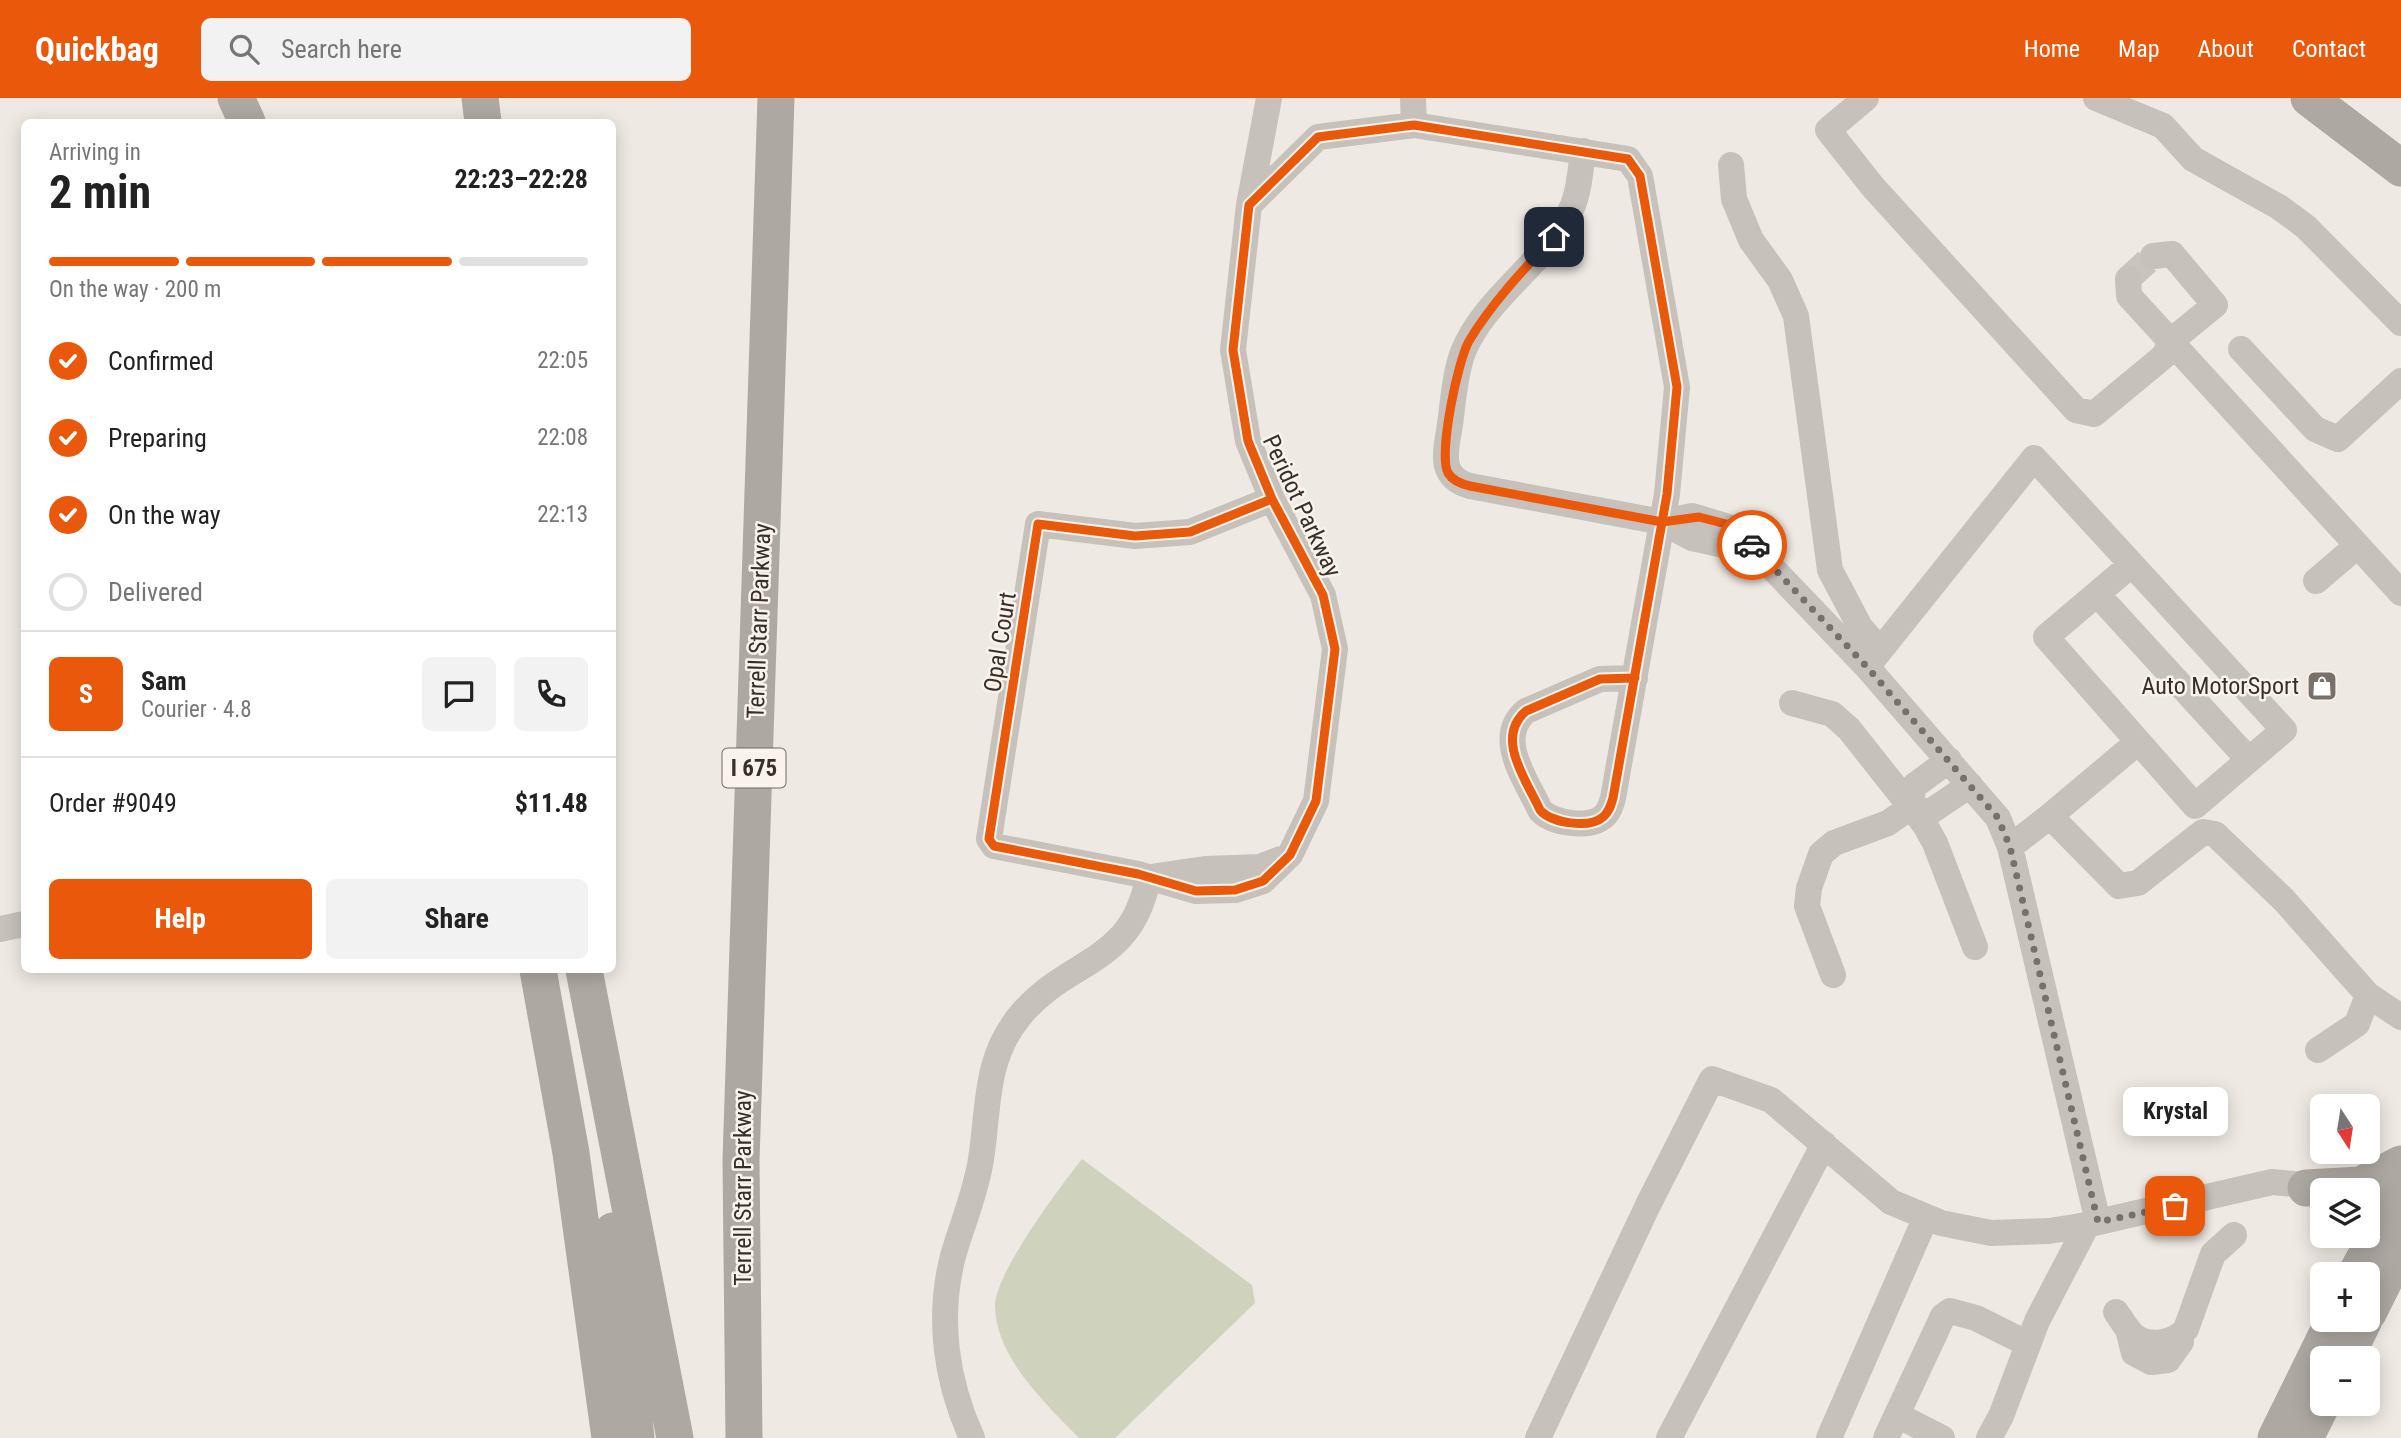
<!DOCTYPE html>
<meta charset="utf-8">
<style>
body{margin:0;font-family:"Roboto Condensed",sans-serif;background:#f2f2f2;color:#222;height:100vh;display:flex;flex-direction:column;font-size:26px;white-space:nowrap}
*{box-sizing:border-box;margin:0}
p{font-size:23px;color:#767676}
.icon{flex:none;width:38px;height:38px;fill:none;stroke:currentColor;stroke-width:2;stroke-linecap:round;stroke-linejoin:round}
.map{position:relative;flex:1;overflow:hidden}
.panel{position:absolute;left:21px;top:21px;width:595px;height:854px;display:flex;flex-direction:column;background:#fff;border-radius:10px;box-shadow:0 4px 18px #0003}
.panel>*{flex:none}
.needle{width:46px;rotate:168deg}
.fabs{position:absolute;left:2310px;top:996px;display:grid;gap:14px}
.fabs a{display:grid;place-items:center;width:70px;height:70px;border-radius:10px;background:#fff;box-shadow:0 4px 18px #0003;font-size:35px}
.pin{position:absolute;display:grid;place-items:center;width:60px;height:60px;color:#fff;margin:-30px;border-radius:14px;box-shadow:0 4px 10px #0006}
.courier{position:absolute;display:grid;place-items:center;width:70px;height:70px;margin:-35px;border:5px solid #ea580c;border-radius:50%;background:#fff;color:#222;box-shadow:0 2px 9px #0007}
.bubble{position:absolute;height:49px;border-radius:10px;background:#fff;box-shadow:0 4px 18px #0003;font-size:23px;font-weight:700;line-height:49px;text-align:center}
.head em{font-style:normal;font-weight:700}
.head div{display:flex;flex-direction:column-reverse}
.head{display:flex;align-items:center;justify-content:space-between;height:119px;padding:0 28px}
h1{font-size:46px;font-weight:700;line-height:52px}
.bar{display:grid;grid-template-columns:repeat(4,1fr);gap:10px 7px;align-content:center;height:84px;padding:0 28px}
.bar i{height:9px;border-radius:5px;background:#e0e0e0}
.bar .current{background:#ea580c}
.bar p{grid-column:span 4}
.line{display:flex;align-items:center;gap:18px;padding:0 28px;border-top:2px solid #e0e0e0}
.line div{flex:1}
.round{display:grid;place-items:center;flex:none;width:74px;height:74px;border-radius:10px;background:#f2f2f2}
ol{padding:0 28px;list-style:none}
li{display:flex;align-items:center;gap:21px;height:77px}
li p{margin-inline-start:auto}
li .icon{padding:7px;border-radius:50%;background:#ea580c;color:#fff;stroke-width:4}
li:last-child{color:#767676}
li i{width:38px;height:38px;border:4px solid #e0e0e0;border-radius:50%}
.action{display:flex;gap:14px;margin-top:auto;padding:14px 28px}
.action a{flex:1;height:80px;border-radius:10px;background:#ea580c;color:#fff;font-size:28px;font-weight:700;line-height:80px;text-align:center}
.action a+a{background:#f2f2f2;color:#222}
header{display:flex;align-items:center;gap:42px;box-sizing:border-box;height:98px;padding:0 35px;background:#ea580c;color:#fff}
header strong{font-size:33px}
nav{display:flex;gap:38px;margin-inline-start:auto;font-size:24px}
.search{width:490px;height:63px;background:#f2f2f2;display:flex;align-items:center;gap:18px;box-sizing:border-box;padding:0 24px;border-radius:10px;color:#767676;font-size:26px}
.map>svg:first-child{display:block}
.park{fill:#cfd3be}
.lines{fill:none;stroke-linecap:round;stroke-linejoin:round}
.minor-tunnel{stroke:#cac4be;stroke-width:26;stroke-dasharray:26 13;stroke-linecap:butt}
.minor{stroke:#c7c1bc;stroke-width:26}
.highway{stroke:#ada8a2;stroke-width:37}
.cycleway-casing{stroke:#faf3eb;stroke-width:13}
.cycleway{stroke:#e8590c;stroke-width:9}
.done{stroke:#78706b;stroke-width:7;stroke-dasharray:0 12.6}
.route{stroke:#ea580c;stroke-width:9}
.labels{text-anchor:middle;stroke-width:5;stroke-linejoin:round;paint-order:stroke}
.shield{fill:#faf3eb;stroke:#726a64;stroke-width:2}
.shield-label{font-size:23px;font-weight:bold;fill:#382f2a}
.street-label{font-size:24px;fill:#382f2a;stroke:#faf3eb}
.poi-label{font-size:24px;fill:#382f2a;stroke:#faf3eb;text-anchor:end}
</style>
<header>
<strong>Quickbag</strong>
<div class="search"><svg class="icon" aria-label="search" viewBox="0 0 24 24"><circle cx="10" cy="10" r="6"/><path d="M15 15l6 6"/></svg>Search here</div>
<nav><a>Home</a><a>Map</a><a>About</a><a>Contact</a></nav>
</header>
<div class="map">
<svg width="2401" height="1340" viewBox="0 0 2401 1340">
<rect width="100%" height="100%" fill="#eee9e3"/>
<path class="park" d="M1082,1061L1252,1187L1255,1205L1115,1340H1079C1046,1306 995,1259 995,1207C996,1174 1060,1089 1082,1061Z"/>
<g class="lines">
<path class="minor-tunnel" d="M2128,181L2153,158"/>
<path class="minor" d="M1413,0L1414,27
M1866,0L1828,32L1873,89L2076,312L2094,316L2164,258L2171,243L2215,207L2172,156L2153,158
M2096,0L2163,28L2193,61L2279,109L2306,129L2401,225
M1583,53C1580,76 1579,99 1567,120C1540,168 1484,202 1463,254C1454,278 1453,308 1449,333C1444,358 1441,380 1470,388L1662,424L1692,440L1733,449L1760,461
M1731,67L1734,101L1751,142L1780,182L1796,218L1830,472L1860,529L1880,552
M1249,107L1269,0
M2128,181L2129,198L2401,495
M2241,251L2315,331L2338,341L2401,283
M1272,401L1190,434L1135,438L1038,426L989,741L994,748L1138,776L1196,793L1235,792L1263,783L1290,757L1316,703L1335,551L1323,497L1272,401L1248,343L1233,252L1249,107L1318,39L1414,27L1628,61L1640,78L1677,289L1667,396L1613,700C1611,707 1609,714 1603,719C1589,731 1551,725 1540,712C1527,683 1494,640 1526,613L1600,581L1635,580
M1662,424L1692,418L1735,431L1867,569L1998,720L2010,749L2098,1124
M2316,483L2357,448
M2097,496L2249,662
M1867,569L2034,360L2284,632L2195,708L2046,539L2131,467
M1792,605L1832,616L1849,631L1925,727L1935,745L1975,849
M1949,662L1914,688L1909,710L1930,714L1970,687
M2050,718L2138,644
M2010,749L2050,718L2119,788L2138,785L2203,734L2215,736L2284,802L2368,897L2401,919
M1157,778L1205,771L1260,769L1281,761
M0,831L24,826
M1833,877L1807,808L1809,790L1821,756L1834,745L1888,725L1909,710
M2318,952L2357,926L2368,897
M2116,1214C2121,1221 2127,1232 2134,1238C2149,1250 2175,1245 2186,1231L2213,1156L2234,1137
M2128,1231L2134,1255L2151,1264L2168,1262L2181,1244
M1897,1317L1942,1340
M972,1340C946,1283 937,1220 953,1158C962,1126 976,1095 981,1061C989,1011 984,962 1019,919C1066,860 1132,868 1148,780
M1538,1340L1648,1107L1712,981L1771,1002L1891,1104L1941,1125L1991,1135L2049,1133L2081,1128L2272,1084L2294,1086L2321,1098
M1669,1340L1824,1046
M1829,1340L1926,1119
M1886,1340L1943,1218L1950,1213L1976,1220L2028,1246
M1989,1340L2001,1318L2037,1223L2087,1127"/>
<path class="highway" d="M236,0L247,24
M480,0L483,24
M2309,0L2401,70
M538,872L571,1055L610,1340
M584,872L675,1340
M2306,1090L2361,1087L2401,1066
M613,1133L636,1340
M2356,1176L2401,1094
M2368,1215L2401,1149
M2345,1260L2364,1222
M744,1340L741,1062L776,0
M2276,1340L2334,1222
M2305,1340L2322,1306"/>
<g class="cycleway-casing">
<path id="cycleway" d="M1272,401L1190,434L1135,438L1038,426L989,741L994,748L1138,776L1196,793L1235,792L1263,783L1290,757L1316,703L1335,551L1323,497L1272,401L1248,343L1233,252L1249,107L1318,39L1414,27L1628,61L1640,78L1677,289L1667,396L1613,700C1611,707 1609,714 1603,719C1589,731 1551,725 1540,712C1527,683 1494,640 1526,613L1600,581L1635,580"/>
</g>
<use href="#cycleway" class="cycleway"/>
</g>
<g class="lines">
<path class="done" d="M1752,447L1867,569L1998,720L2010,749L2098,1124L2175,1108"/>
<path class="route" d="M1554,139C1524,171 1491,206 1469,243C1458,262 1438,356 1448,375C1453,383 1461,386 1470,388L1662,424L1699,419L1730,427L1752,447"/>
</g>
<defs>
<g id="shop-square" transform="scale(1.575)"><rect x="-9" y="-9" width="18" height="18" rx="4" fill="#78706b" stroke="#faf3eb"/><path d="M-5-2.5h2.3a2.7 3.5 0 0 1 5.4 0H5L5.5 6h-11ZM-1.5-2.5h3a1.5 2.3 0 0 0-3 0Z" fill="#fff"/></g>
</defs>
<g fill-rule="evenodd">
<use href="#shop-square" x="2322" y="588"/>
</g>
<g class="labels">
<rect class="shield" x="722.5" y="650.5" width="63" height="39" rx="5"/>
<g class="shield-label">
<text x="754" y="678">I 675</text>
</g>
<g class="street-label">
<text transform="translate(1302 408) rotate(65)" y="8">Peridot Parkway</text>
<text transform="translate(759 523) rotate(-88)" y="8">Terrell Starr Parkway</text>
<text transform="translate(1000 544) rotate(-81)" y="8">Opal Court</text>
<text transform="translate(743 1090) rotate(-90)" y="8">Terrell Starr Parkway</text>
</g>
<g class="poi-label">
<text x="2299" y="596">Auto MotorSport</text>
</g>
</g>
</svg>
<div class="fabs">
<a><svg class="needle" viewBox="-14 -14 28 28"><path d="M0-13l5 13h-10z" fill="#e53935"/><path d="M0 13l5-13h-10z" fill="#767676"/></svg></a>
<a><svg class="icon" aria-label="layers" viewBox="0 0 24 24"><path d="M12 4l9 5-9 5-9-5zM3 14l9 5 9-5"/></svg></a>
<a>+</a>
<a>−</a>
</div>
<div class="pin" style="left:2175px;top:1108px;background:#ea580c"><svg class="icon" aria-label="bag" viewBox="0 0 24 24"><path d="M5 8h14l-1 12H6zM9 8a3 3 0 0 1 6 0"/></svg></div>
<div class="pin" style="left:1554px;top:139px;background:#1f2937"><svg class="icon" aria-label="home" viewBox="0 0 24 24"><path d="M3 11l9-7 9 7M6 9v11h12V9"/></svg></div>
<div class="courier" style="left:1752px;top:447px"><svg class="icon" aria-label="car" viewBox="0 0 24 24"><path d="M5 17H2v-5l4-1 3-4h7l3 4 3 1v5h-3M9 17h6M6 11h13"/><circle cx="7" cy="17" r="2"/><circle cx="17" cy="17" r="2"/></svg></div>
<div class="bubble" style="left:2123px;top:989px;width:105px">Krystal</div>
<section class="panel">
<div class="head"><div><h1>2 min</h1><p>Arriving in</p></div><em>22:23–22:28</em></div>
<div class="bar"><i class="current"></i><i class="current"></i><i class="current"></i><i></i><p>On the way · 200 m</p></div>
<ol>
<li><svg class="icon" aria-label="check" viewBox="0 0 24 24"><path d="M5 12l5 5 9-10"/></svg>Confirmed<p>22:05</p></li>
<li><svg class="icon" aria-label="check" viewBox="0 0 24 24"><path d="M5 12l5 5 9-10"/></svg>Preparing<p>22:08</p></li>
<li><svg class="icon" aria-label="check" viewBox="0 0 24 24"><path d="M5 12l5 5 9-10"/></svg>On the way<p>22:13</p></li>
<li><i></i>Delivered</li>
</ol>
<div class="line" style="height:126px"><b class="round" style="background:#ea580c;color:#fff">S</b><div><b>Sam</b><p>Courier · 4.8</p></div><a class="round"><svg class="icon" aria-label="chat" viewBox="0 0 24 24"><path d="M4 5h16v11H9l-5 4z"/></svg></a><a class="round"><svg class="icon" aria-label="phone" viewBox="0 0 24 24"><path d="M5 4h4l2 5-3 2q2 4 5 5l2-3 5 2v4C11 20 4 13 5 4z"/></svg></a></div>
<div class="line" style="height:91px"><div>Order #9049</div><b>$11.48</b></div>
<div class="action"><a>Help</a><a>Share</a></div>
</section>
</div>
